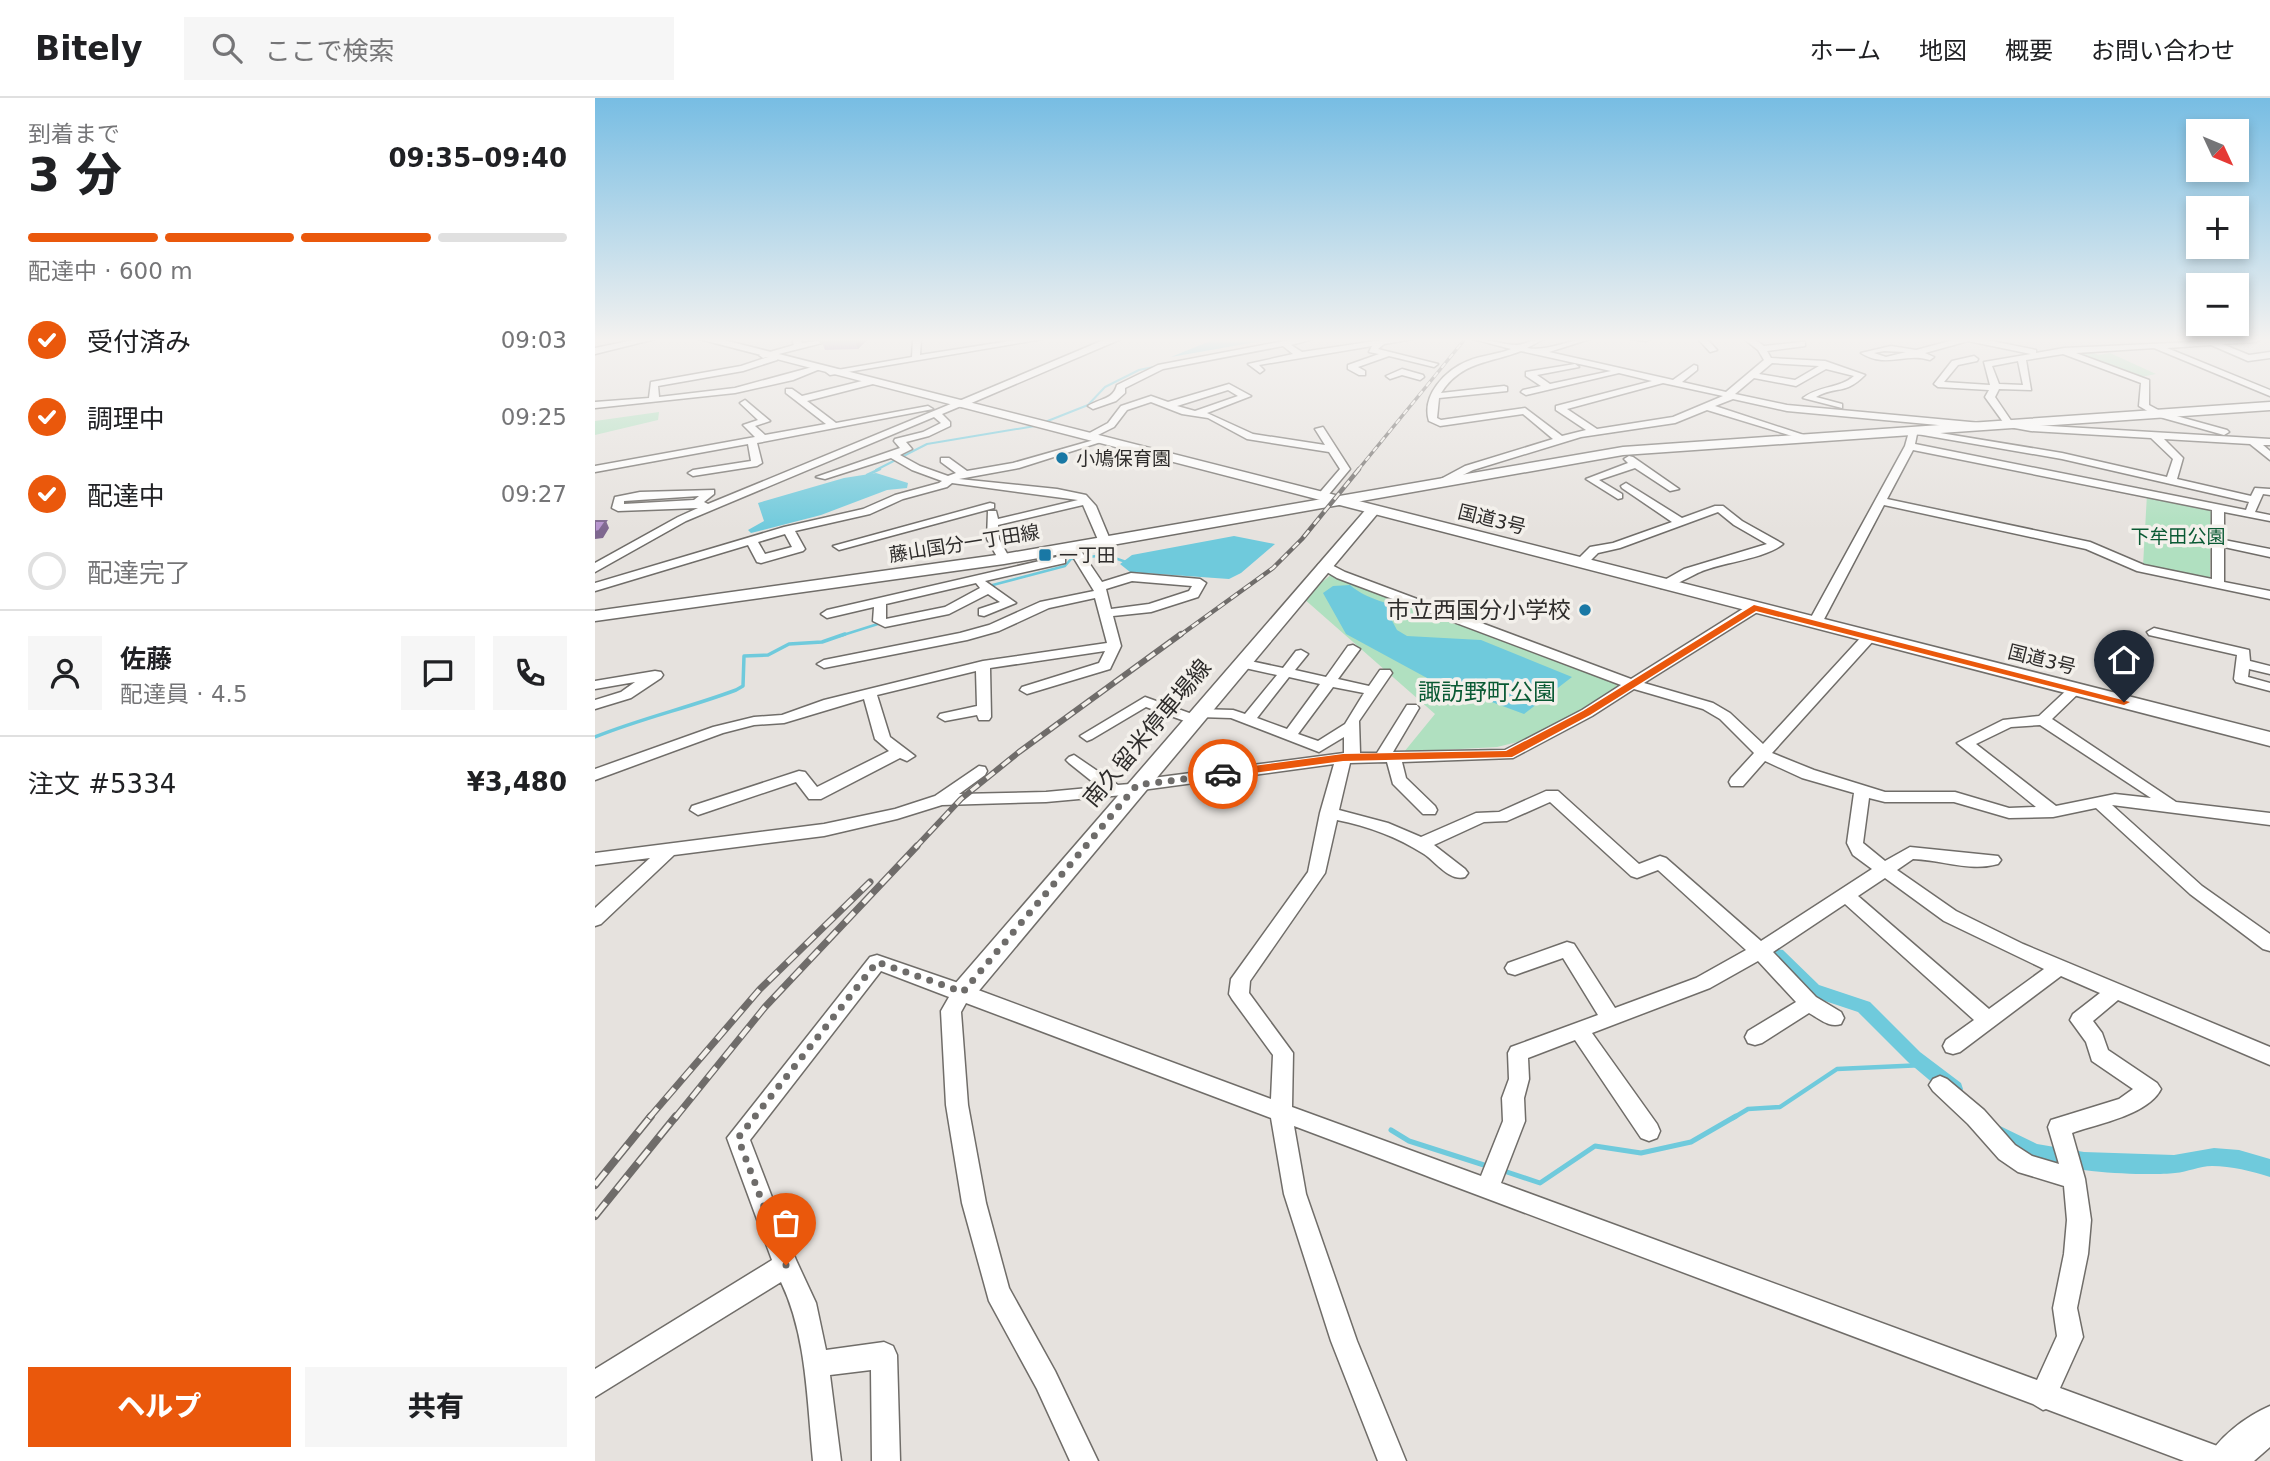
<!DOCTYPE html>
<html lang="ja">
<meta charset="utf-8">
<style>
body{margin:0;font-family:"DejaVu Sans","Noto Sans JP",sans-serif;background:#f6f6f6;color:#202124;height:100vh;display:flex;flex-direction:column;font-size:26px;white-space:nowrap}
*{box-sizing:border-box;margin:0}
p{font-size:23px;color:#757577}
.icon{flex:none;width:38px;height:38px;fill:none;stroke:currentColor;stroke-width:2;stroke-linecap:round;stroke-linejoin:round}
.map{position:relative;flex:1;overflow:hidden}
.sheet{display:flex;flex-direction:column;background:#fff;width:595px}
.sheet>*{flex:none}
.needle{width:46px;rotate:134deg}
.tools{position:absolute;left:1591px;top:21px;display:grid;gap:14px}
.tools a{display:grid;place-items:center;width:63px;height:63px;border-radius:0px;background:#fff;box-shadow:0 4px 10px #0003;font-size:35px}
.pin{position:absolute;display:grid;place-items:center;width:60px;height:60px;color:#fff;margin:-72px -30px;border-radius:50% 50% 50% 0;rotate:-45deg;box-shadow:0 0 7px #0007}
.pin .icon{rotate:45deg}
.courier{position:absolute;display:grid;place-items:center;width:70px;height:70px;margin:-35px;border:5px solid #ea580c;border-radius:50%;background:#fff;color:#222;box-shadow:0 2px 9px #0007}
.head em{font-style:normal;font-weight:800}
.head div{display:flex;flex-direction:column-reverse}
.head{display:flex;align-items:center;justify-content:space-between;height:119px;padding:0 28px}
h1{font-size:46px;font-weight:800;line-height:52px}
.bar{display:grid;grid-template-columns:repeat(4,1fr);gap:10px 7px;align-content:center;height:84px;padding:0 28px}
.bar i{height:9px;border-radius:5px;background:#e0e0e0}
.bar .on{background:#ea580c}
.bar p{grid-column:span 4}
.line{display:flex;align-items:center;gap:18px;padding:0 28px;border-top:2px solid #e0e0e0}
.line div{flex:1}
.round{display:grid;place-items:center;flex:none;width:74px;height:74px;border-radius:0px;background:#f6f6f6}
ol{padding:0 28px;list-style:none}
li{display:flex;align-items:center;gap:21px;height:77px}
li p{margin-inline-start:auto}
li .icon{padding:7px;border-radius:50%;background:#ea580c;color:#fff;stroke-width:4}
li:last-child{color:#757577}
li i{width:38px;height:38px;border:4px solid #e0e0e0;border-radius:50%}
.primary-button{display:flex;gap:14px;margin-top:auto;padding:14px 28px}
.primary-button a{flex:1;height:80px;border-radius:0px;background:#ea580c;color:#fff;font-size:28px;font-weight:800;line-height:80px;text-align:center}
.primary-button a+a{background:#f6f6f6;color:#202124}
header{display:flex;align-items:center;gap:42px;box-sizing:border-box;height:98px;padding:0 35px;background:#fff;border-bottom:2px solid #e0e0e0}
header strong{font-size:33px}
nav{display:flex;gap:38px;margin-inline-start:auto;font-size:24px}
.search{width:490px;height:63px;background:#f6f6f6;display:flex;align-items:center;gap:18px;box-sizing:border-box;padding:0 24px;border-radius:0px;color:#757577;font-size:26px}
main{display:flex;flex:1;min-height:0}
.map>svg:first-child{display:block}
.green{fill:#b0e0c0}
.water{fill:#6fcadc}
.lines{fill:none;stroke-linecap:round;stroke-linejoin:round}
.stream-far4{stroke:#6fcadc;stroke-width:2}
.stream-far3{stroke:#6fcadc;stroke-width:2.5}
.stream-far2{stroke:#6fcadc;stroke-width:3.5}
.stream-far1{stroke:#6fcadc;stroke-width:4.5}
.stream{stroke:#6fcadc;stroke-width:5}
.canal{fill:#6fcadc;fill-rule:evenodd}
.minor-casing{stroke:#706d69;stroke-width:3}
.major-casing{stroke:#706d69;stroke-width:3}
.highway-casing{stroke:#706d69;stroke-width:3}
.minor{fill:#fff;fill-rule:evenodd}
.major{fill:#fff;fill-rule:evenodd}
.highway{fill:#fff;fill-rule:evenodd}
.rail-far4-casing{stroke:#6f6c6a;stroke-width:3.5}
.rail-far3-casing{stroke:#6f6c6a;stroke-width:4.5}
.rail-far2-casing{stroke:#6f6c6a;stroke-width:6}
.rail-far1-casing{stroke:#6f6c6a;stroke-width:7}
.rail-casing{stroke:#6f6c6a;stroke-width:8}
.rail-far4{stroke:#f3f0eb;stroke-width:2;stroke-dasharray:6;stroke-linecap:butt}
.rail-far3{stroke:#f3f0eb;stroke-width:2.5;stroke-dasharray:8;stroke-linecap:butt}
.rail-far2{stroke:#f3f0eb;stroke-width:3.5;stroke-dasharray:10;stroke-linecap:butt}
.rail-far1{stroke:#f3f0eb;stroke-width:4.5;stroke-dasharray:13;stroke-linecap:butt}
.rail{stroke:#f3f0eb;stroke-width:5;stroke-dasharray:17;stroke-linecap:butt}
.wall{fill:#9d7fb1}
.shaded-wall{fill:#7f6890}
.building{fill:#b694ce;stroke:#7f6890;stroke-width:2}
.route{fill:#ea580c}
.done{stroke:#6e6c6a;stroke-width:7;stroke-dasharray:0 12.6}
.poi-dot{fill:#1978a5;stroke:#f3f0eb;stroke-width:2.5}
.labels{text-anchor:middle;stroke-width:7;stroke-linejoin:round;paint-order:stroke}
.far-poi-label{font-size:19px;fill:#2e2c2b;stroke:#f3f0eb;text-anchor:start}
.far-street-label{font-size:19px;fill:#2e2c2b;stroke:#f3f0eb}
.far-park-label{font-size:19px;fill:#0a5a34;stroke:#f3f0eb}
.poi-label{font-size:23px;fill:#2e2c2b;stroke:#f3f0eb;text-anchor:end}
.park-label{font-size:23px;fill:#0a5a34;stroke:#f3f0eb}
.street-label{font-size:23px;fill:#2e2c2b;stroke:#f3f0eb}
</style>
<header>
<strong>Bitely</strong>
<div class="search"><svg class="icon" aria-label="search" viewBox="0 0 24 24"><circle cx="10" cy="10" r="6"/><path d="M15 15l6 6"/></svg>ここで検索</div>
<nav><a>ホーム</a><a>地図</a><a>概要</a><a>お問い合わせ</a></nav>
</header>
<main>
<section class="sheet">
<div class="head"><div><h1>3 分</h1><p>到着まで</p></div><em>09:35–09:40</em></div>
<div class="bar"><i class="on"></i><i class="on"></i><i class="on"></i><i></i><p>配達中 · 600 m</p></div>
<ol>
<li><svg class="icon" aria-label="check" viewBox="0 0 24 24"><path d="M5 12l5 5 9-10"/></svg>受付済み<p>09:03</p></li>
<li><svg class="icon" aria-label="check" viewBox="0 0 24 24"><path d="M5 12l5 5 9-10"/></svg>調理中<p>09:25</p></li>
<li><svg class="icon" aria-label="check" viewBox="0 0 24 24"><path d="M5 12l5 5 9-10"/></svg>配達中<p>09:27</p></li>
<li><i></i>配達完了</li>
</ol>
<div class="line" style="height:126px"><a class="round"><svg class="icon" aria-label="person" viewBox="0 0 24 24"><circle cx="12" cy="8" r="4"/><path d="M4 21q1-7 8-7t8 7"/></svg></a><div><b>佐藤</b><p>配達員 · 4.5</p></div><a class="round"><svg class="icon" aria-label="chat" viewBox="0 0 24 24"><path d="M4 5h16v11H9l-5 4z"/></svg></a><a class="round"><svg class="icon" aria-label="phone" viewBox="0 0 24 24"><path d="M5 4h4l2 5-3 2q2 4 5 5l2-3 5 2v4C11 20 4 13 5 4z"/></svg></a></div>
<div class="line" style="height:91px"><div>注文 #5334</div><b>¥3,480</b></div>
<div class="primary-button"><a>ヘルプ</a><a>共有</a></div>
</section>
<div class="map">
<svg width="1675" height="1363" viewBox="0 0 1675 1363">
<rect width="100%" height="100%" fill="#e6e2de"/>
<path class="green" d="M1495,253L1503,257L1515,255L1561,276L1541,280L1475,254Z
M64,314L63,322L0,337V323Z
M1552,396L1616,409L1615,480L1548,468Z
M738,475L1033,589L943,639L902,649L809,654L840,616L708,500Z"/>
<path class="water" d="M620,241H678L576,259Z
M281,375L313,385L312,390L292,392L226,417L156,435L153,432L169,423L163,405L249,380Z
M639,438L680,446L646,475L634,481L535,474L525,466L537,457Z
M755,487C772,502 794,504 814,514L794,517L802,532L812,538L886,542L977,579L929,616L832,580L751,536L728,495L738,488Z"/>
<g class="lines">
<path class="stream-far4" d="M281,372L332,346L440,328L493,307L510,289L544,272L656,249"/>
<path class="stream-far3" d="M272,377L285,371
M394,488L470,468L476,461L511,457L531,464
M245,538L286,525"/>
<path class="stream-far2" d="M0,639C47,620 93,610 141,592L148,588L149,558L173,557L194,546L227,544L250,536"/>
<path class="stream-far1" d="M1138,1020L1153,1011L1185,1009L1242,971L1329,967"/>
<path class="stream" d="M796,1032L814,1043L892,1068
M906,1072L945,1085L1000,1048L1046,1055L1096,1044L1141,1018"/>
<path class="canal" d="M1182,851L1188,852L1224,887L1275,904L1325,954L1366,985L1368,991L1366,997L1359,999L1352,997L1313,964L1263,914L1212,897L1176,862L1174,857L1176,852Z
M1405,1028L1442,1046L1489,1054L1579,1057L1619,1050L1644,1052L1675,1061V1079C1656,1073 1637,1068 1617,1068C1604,1068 1593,1074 1580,1075C1544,1079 1412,1073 1395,1037L1398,1031Z"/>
<g class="minor-casing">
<path id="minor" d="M43,241H60L0,256V250Z
M197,241H205L207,245L223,243L227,245L168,260L164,257L199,247Z
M318,241H326L325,257L427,241H448L235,277L231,274L317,259Z
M700,241H718L696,247L707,254L787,242L818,241L789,246L783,251L843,266L839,269L794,258L763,269L770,273V277H764L753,271V267L784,256L774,254L777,248L664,267L669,272L665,275L653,266L698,256L688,248L568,271L530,290V295L521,303L498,311L493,308C505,300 518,302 522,287L563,267Z
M878,241C893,241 906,246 920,247C929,247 939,241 949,241L932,250C953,254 973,241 995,241L954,254L1078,282L1099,267L1102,268V272L1087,284L1131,294L1169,262L1163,252L1149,241H1159L1169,248L1207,244H1210V248L1172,253L1176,260L1230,263L1270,277C1249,298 1242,287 1221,299L1247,306V310L1208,300C1225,287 1244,291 1259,278L1231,271L1201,288L1159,280L1140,296L1192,307L1386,325L1391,328L1386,331L1192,313L1138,301L1120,308L1215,339L1207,341L1112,312L1080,325L986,339L878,372L846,388L842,387V383L870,368L958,341L928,316L845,328L834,323C826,298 850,272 873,263C886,257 902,257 916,251ZM926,253L1016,273L955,286L942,277L984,269L980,266L931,274V278L946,288L928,292L926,294L931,297L1024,275L1057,283L961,308V312L991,332L967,338L930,310L846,322L842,320L844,300L912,293V289L909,288L846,295C866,263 896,265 926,253ZM1177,265L1224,268L1200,282L1164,276ZM1068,285L1128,298L1078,319L1002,331L972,311Z
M1036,241H1055L1051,243Z
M1103,241H1112L1122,252L1115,254Z
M1362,241H1387L1441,252V255L1469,250L1665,241L1661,244L1627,246L1654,257L1675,254V260L1653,263L1616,247L1572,250L1675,292V298L1559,250L1481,255L1554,282V307L1567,314L1632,332L1634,334L1629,337L1561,318L1544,308L1546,285L1468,256L1431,262L1436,292L1404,291L1400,299L1417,324L1436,327L1675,341V347H1668L1675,353V362L1655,346L1569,341L1588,360L1582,381L1656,398L1660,390L1675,391V397L1668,396L1660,414L1675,417V423L1629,414V442L1675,451V459L1629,449V484L1675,493V501L1542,473L1491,451L1289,407L1227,525L1225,528H1215L1213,525L1310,348L1315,330L1467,355L1572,379L1578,361L1556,340L1436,333L1414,329L1411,328L1390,299L1394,292L1343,289L1339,286L1357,263L1379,258L1383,261L1382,263L1363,267L1349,284L1395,287L1389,264L1436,256L1373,243L1330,255L1339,259L1335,262C1309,254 1292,271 1266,255L1296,248L1321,252ZM1289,253L1311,254L1291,259L1279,255ZM1423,263L1428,287L1404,286L1397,268ZM1322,336L1467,361L1654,404L1651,412L1320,346ZM1318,352L1617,412V481L1549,467L1495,444L1292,401Z
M179,257L183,260L182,262L148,273L63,288L64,299L140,290L221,268L225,271L198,282L140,295L0,310V304L54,300L56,284L146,268Z
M807,271L828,277L829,279L825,282L807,277L795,281L791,278Z
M275,281L278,282V286L212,303L241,325L333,308L338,311L162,345L167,365L162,368L98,378L93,375L98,372L156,363L153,346L0,374V368L160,339L148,327L163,322L145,305L150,302L175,323L160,328L170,337L231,326L191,295V291H197L207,298Z
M634,286L656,298L612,315L658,336L730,347L720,331L728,329L755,371L730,401L721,399L745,371L734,354L652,341L613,320L587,316L556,304L532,312L519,329L495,341L487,339L513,325L526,308L556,298L573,304ZM633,292L643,298L600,313L582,308Z
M363,303L368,306L366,308L347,316L355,324V328L334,338L311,344L317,351L305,357L325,368L353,378L361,375L346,364V360H354L372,373L418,365L506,340V344L424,370L364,381L462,391L491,397L501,408L516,444L514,446H506L504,444L488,407L403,427L404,441L415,461L409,465L405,464L392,441L393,413H401L403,421L483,402L357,385L352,389L308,401L275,416L200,433L210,451L208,453L166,465L162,464L153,447L0,493V485L189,429L268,411L300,397L344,385L347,383L317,372L296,360L230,381L221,379L305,350L299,343L300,341L328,334L346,325L339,319L91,423L0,474V465L83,419L103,410L23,413L17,410L20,399L45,394L119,392V396L109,404L113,406ZM104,398L99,402L29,406V403ZM190,436L197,449L170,456L163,444Z
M1034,358L1038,359L1084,391L1075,393L1040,370L1004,382L1027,396V400L1023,401L991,381L1033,365L1029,361Z
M1031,385L1087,420L1120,408H1128L1147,423L1188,446C1171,460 1132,464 1110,472C1098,476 1076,491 1066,490V484L1089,471L1172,446L1139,427L1123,414L1025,450L1003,455L990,468H982V462L995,449L1018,445L1077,424L1027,390L1026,388Z
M395,405L399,406V410L244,452L238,448Z
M478,445L482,447L507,484L536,475L605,481L611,485L603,499L556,514L518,518L526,548L515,571L432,596L425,592L427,589L504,565L510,553L395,570L396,619L394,622H384L382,617L350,623L343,619L345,616L382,608L381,573L282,597L295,639L320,658L312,663L305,660L226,701H214L201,684L103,717L95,712L97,708L204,673L210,674L222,689L294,653L280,641L269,601L189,625L159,627L128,635L0,682V671L118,629L159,619L187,617L229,602L388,563L512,545L500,500L454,510L404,533L372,542L229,570L222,566L229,562L365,535L394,527L445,504L499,493L472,449ZM537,483L597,488L594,493L554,506L516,511L511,491Z
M466,458L470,459V465L390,483L421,505L389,518L384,517V511L405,504L393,496L354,516L290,529L278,523L279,509L232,520L226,516L232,512ZM381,485L385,490L350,509L291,521V506Z
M729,463L750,474L1036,581L1154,507H1164V513L1049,585L1118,605L1135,615L1168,646L1269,536H1279V542L1177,655L1219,672L1290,694H1360L1414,710L1441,709L1362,645L1408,622L1444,618L1476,588L1481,587L1488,591L1457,621L1581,704L1675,715V727L1517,707L1607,788L1675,836V853L1668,851L1595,796L1501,710L1458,719L1414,720L1359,704H1290L1274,700L1268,745L1290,763L1315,749L1403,758L1406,762L1403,766C1375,774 1347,762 1318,761L1302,772L1361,813L1428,846L1675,949V967L1523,902L1498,923L1507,935L1513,952L1562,985L1566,991C1553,1017 1502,1026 1477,1035L1490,1081L1496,1122L1493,1156L1482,1210L1488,1239L1465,1290L1636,1353L1640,1363H1589L1451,1311L1448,1312L1438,1306L699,1028L711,1096L762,1243L811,1363H783L736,1243L689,1096L676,1020L371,905L366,914L373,1007L391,1105L414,1190L460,1273L503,1363H475L442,1291L394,1203L367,1105L351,1007L346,913L354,899L286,873L155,1042L201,1162L221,1205L231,1252L289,1244L298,1248L302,1257L305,1363H277L276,1272L235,1277L246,1363H218C212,1304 212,1238 186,1184L0,1299V1271L177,1162L132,1040L275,859L282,857L375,889L676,1001L678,957L637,901L634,896L636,881L713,774L725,715L739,666L547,692L539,696L451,704L347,707L302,721L229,738L79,757L6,826L0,828V810L55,760L0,767V755L229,726L300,711L340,698L384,668L390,669L392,673L390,677L364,696L451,694L504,689L474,665L471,662L474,659L479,657L523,687L535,686L542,682L749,655V639L724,654L636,620L604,619L603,625L598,626L551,609L497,641L492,643L485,638L550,599L597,616L598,612L603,611L638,612L650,616L682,577L641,568L639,565L646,561L688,570L701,553L706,552L713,556L700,572L731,579L753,548L758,547L765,551L743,581L774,588L785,572H795L797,575L764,623L765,655H782L812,607H822L824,610L798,654L910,652L987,612L1026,587L742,480L725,470L723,467ZM694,579L725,586L692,631L662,620ZM738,589L769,595L750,626L723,643L703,636ZM1039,591L1108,611L1125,621L1159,655L1136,680L1134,684L1136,688H1148L1170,663L1207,680L1259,695L1252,745L1258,757L1277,771L1166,843L1071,760L1065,758L1044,766L963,693H951L904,714L881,715L826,739L793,725L744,712L755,665L792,664L798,686L828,716H840L842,712L840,708L811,680L807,664L918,660L997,618ZM1445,627L1556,700L1520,696L1461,708L1381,646L1416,629ZM955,704L1036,778L1042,780L1063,772L1151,852L1101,880L1020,910L979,846L972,844L913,865L910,870L913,875L920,877L968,860L1003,917L916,949L913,955L914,981L907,1000L908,1023L886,1078L697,1009L698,955L654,895L655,883L730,775L742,722C773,728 802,739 829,756C841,764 855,784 870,779L873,775L870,771L839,747L889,724L912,723ZM1290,780L1349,823L1449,871L1394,911L1263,798ZM1250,806L1379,922L1351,942L1348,948L1351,954L1358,956L1365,954L1466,878L1505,895L1478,916L1475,922L1491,944L1497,963L1538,991L1524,1001L1456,1022L1453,1029L1464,1066L1437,1058L1420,1047L1389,1012L1352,981L1345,978L1338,981L1334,987L1338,993L1373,1026L1404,1061L1423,1074L1469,1088L1472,1122L1469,1156L1458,1210L1462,1238L1442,1282L906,1085L930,1023L929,1000L934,981L933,960L980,942L1046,1040L1054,1043L1062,1040L1065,1033L1062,1026L997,935L1115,890L1163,863L1201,904L1153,933L1150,939L1153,945L1160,947L1167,945L1214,915C1225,921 1234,930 1246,926L1249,920L1246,914L1221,899L1178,854Z
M1559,530L1654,552L1655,563L1675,568V576L1654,571L1653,579L1675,585V593L1641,584L1639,581L1642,557L1554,537L1552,534Z
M60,573L66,574L68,577L66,580L36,600L0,611V602L26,594L40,584L0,591V583Z"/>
</g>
<g class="major-casing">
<path id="major" d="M511,241H526L367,309L357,306Z
M1675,304V312L1028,357L409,466L0,523V513L409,456L1028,349Z
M778,408L785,412L783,415L377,901L368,904L359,901L355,894L359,887L773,409Z
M1675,1308V1349L1659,1363H1612C1621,1340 1652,1318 1675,1308Z"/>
</g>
<g class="highway-casing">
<path id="highway" d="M104,241H125L1675,634V648Z"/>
</g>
<use href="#minor" class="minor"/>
<use href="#major" class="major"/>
<use href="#highway" class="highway"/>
<g class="rail-far4-casing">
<path id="rail-far4" d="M763,372L870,241"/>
</g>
<g class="rail-far3-casing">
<path id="rail-far3" d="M584,538L678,470L707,441L764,371"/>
</g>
<g class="rail-far2-casing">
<path id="rail-far2" d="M320,750L366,701L424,654L586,536"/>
</g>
<g class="rail-far1-casing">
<path id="rail-far1" d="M54,1020L165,891L275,784
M80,1020L170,909L322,748"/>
</g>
<g class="rail-casing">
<path id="rail" d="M0,1087L56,1018
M0,1118L81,1018"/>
</g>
<use href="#rail-far4" class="rail-far4"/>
<use href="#rail-far3" class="rail-far3"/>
<use href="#rail-far2" class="rail-far2"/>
<use href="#rail-far1" class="rail-far1"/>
<use href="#rail" class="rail"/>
</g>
<path class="wall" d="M231,241H273L263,251L230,252L227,244Z"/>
<path class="shaded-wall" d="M262,241H273L263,251L260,243Z
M11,423L14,430L8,440L0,441V434Z"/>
<path class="building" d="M231,241H262L260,243L227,244Z
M0,423H11L4,433L0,434Z"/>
<linearGradient id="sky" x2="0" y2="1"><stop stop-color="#77bde3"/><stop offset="0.56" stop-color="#f4f2f0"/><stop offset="1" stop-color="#f4f2f0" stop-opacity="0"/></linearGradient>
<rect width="1675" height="432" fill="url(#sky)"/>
<path class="route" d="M1159,507L1535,604L1529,607L1161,513L995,617L917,659L748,663L628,679L622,676L628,672L748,656L911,653L988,613Z"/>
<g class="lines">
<path class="done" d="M191,1167L143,1040L282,864L368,894L542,687L628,676"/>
</g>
<g class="poi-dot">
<circle cx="467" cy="360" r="7"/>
<rect x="443" y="450" width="14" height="14" rx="3.5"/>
<circle cx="990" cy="512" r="7"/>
</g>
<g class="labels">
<g class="far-poi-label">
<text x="481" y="367">小鳩保育園</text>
<text x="464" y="464">一丁田</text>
</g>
<g class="far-street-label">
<text transform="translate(897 421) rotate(14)" y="7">国道3号</text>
<text transform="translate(369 445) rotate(-9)" y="7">藤山国分一丁田線</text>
<text transform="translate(1447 561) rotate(14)" y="7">国道3号</text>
</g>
<g class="far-park-label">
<text x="1583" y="445">下牟田公園</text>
</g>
<g class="poi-label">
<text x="976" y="520">市立西国分小学校</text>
</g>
<g class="park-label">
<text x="892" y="602">諏訪野町公園</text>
</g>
<g class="street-label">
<text transform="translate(552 635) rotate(-50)" y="8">南久留米停車場線</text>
</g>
</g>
</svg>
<div class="tools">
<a><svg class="needle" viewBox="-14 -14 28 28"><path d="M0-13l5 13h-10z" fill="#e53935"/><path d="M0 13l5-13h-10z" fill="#757577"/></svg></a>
<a>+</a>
<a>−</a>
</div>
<div class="pin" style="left:191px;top:1167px;background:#ea580c"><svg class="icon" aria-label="bag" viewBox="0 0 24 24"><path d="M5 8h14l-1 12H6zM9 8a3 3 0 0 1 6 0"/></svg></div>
<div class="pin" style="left:1529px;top:604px;background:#1f2937"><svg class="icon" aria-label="home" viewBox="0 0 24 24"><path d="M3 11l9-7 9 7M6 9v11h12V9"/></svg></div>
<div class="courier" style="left:628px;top:676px"><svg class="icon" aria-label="car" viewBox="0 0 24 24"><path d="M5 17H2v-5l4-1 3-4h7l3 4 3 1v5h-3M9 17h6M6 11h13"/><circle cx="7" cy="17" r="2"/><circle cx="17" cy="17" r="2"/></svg></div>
</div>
</main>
